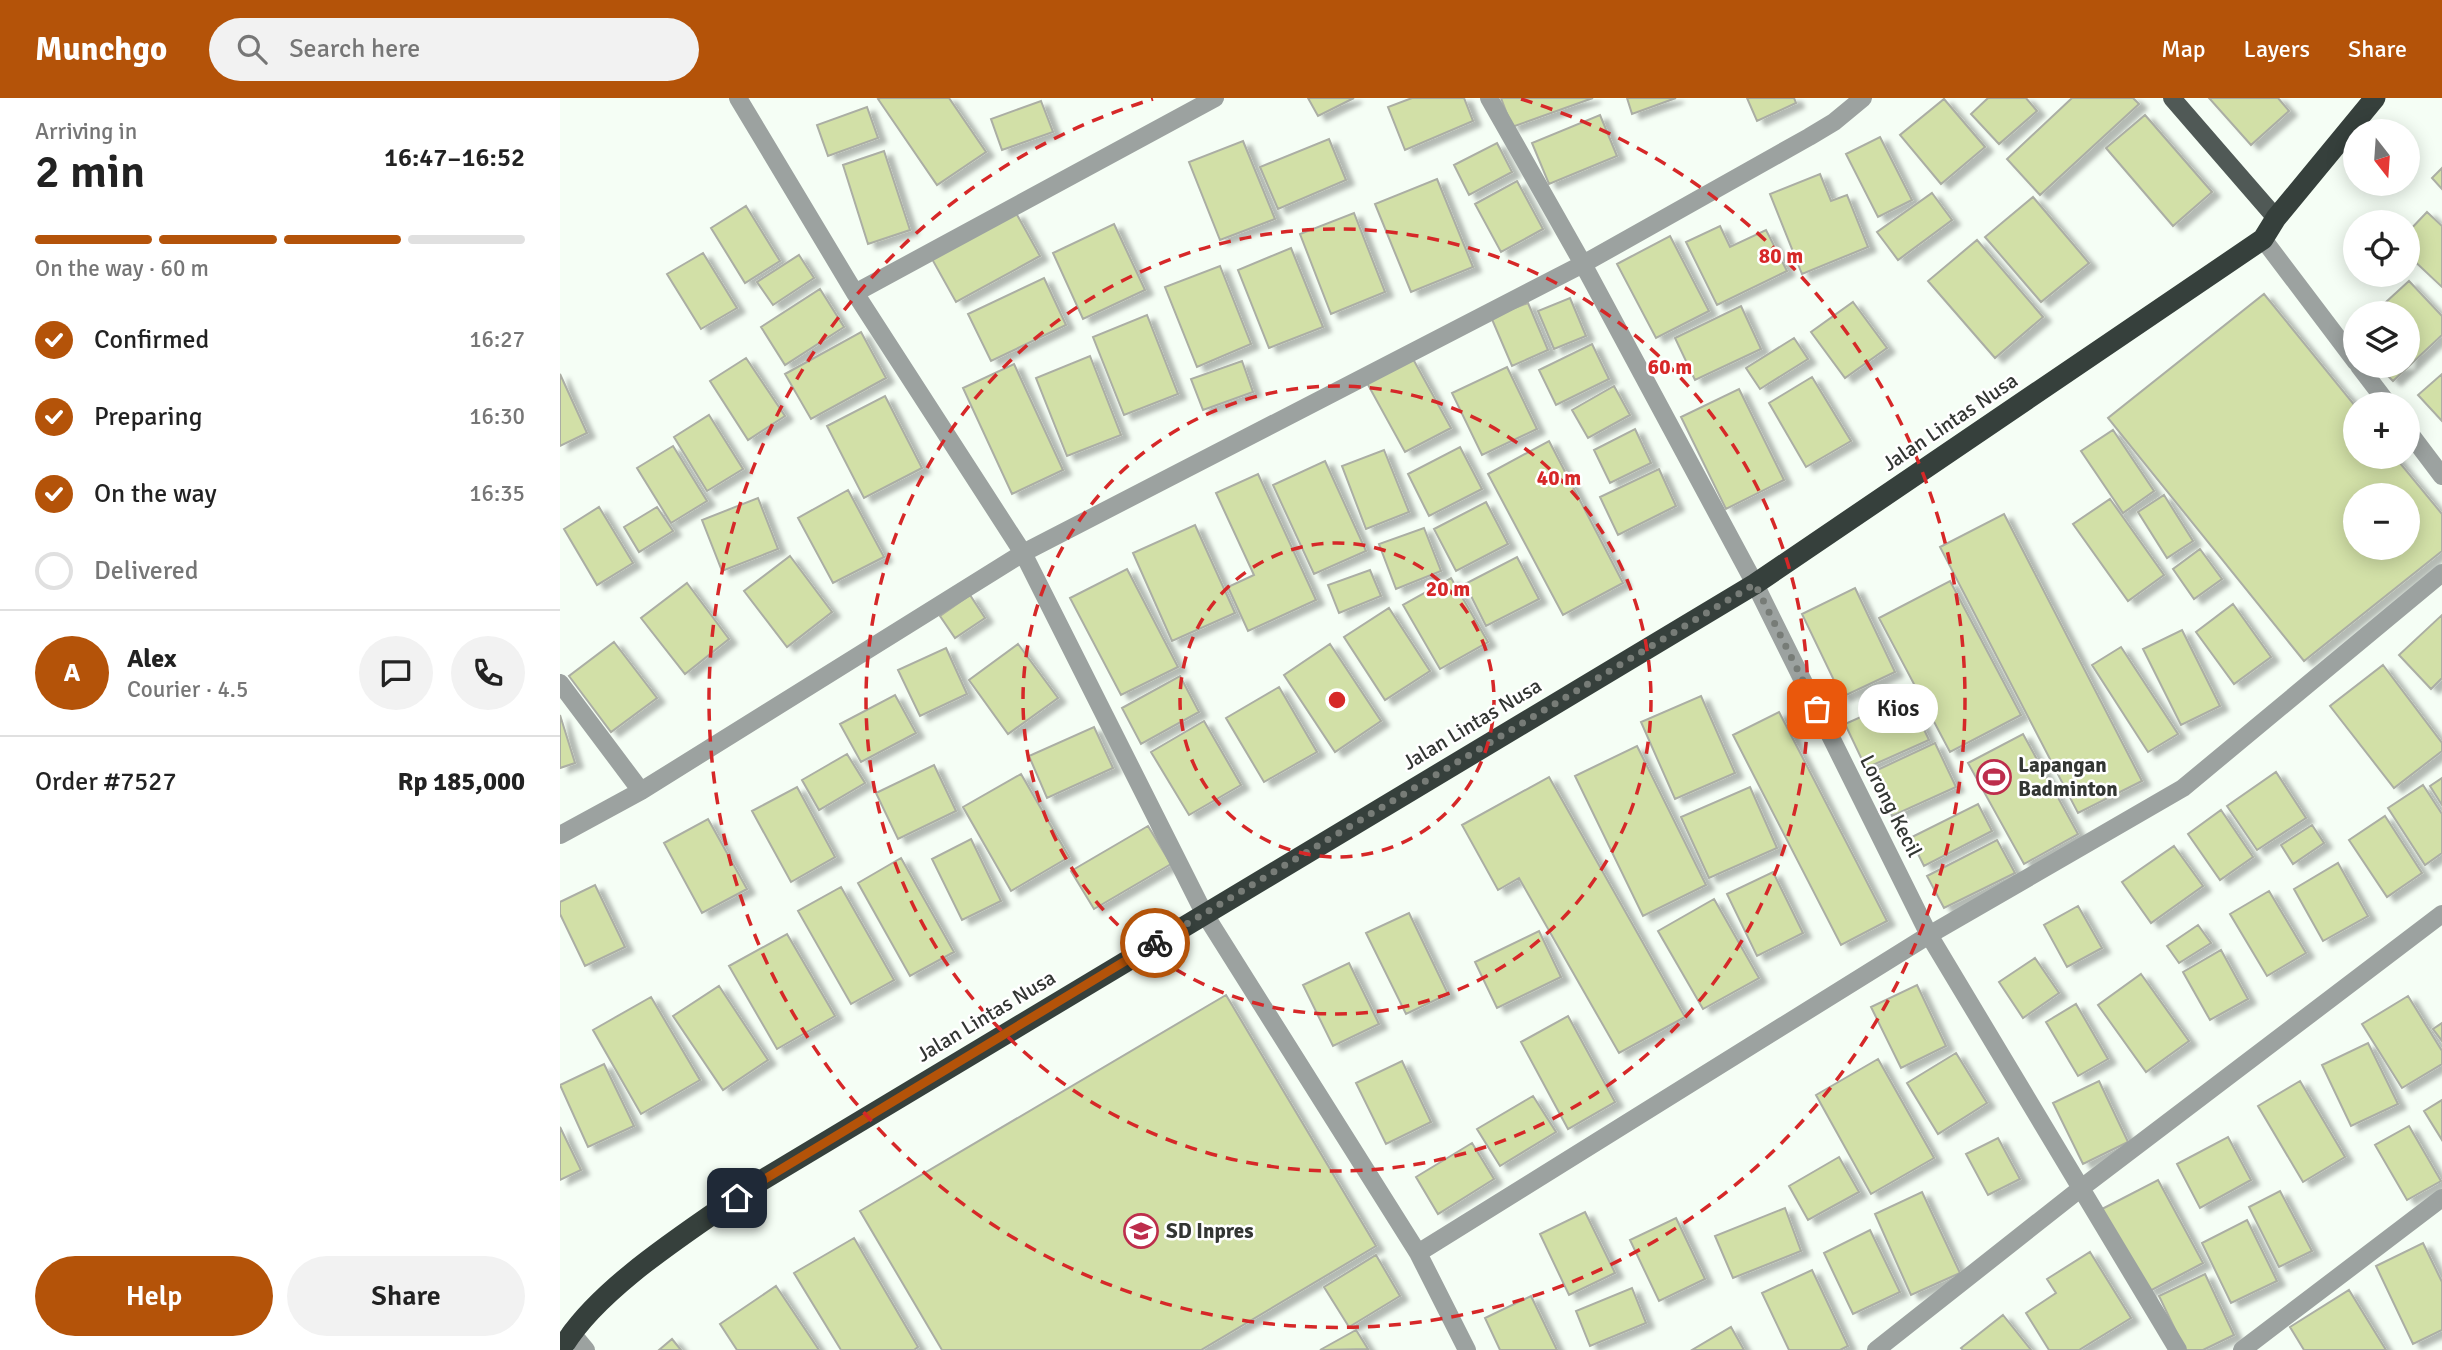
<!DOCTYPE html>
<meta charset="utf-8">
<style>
body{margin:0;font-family:Signika,sans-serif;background:#f2f2f2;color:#222;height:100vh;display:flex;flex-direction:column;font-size:26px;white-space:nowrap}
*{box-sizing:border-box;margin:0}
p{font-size:23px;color:#767676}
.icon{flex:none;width:38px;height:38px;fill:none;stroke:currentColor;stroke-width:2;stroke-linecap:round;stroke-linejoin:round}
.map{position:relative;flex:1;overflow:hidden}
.side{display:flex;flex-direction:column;background:#fff;width:560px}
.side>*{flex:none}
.needle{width:46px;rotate:163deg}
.buttons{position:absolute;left:1783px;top:21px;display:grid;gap:14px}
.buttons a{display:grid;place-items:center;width:77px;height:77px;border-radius:50%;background:#fff;box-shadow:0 4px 18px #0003;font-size:35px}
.pin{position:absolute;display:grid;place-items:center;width:60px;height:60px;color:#fff;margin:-30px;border-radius:14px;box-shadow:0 4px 10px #0006}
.courier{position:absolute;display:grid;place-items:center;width:70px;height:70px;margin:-35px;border:5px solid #b45309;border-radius:50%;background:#fff;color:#222;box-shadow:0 2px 9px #0007}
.bubble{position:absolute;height:49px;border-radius:24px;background:#fff;box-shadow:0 4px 18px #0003;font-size:23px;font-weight:600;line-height:49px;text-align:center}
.headline em{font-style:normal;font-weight:600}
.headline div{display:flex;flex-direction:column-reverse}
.headline{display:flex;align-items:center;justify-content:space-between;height:119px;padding:0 35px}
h1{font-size:46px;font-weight:600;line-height:52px}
.bar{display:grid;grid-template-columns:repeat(4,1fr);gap:10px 7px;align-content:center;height:84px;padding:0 35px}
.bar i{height:9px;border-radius:5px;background:#e0e0e0}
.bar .on{background:#b45309}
.bar p{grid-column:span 4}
.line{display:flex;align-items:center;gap:18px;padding:0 35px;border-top:2px solid #e0e0e0}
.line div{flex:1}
.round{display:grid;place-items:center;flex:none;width:74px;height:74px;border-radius:37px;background:#f2f2f2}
ol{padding:0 35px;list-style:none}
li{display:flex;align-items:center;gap:21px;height:77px}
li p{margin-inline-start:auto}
li .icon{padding:7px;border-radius:50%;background:#b45309;color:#fff;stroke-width:4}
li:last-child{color:#767676}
li i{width:38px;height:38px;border:4px solid #e0e0e0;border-radius:50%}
.cta{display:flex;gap:14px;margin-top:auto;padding:14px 35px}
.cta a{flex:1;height:80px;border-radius:42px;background:#b45309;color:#fff;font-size:28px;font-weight:600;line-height:80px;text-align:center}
.cta a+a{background:#f2f2f2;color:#222}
header{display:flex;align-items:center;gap:42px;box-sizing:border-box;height:98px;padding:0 35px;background:#b45309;color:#fff}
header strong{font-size:33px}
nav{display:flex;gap:38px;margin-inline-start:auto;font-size:24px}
.search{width:490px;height:63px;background:#f2f2f2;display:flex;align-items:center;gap:18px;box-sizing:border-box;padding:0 24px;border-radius:38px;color:#767676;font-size:26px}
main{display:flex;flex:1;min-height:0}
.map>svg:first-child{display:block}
.building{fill:#d2e0a7;stroke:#abaea4;stroke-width:2;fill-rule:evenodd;filter:url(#shadow)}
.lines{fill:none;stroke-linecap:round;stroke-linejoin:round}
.minor{stroke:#9ca2a0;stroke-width:18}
.major{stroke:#505956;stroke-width:18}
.highway{stroke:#36403c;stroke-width:21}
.done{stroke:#777c77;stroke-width:7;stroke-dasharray:0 12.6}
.route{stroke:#b45309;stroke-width:9}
.ring{fill:none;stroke:#d62828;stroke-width:3.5;stroke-dasharray:12 9}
.labels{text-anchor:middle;stroke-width:5;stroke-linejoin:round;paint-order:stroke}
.street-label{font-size:21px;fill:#333633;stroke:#fff}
.poi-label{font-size:21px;font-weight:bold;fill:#333633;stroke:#fff;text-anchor:start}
.centre{fill:#d62828;stroke:#fff;stroke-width:3.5}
.ring-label{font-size:21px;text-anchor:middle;font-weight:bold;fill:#d62828;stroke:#fff;stroke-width:5;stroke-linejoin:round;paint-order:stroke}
</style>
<header>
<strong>Munchgo</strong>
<div class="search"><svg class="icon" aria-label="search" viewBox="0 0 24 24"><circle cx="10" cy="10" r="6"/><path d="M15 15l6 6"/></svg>Search here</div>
<nav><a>Map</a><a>Layers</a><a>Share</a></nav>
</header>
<main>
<section class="side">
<div class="headline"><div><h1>2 min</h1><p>Arriving in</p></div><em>16:47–16:52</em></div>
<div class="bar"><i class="on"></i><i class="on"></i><i class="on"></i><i></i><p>On the way · 60 m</p></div>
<ol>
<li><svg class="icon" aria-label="check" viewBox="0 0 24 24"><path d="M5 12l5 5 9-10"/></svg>Confirmed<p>16:27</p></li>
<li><svg class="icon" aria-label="check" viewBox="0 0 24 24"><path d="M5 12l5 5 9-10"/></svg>Preparing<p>16:30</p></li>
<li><svg class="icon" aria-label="check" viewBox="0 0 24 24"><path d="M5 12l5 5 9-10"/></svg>On the way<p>16:35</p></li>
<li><i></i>Delivered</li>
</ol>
<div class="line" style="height:126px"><b class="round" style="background:#b45309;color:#fff">A</b><div><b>Alex</b><p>Courier · 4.5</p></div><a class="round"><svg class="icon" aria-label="chat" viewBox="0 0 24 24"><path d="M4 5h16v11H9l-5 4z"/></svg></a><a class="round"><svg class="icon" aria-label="phone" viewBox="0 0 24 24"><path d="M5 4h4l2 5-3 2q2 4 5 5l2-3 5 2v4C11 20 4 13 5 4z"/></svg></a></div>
<div class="line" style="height:91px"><div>Order #7527</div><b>Rp 185,000</b></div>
<div class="cta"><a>Help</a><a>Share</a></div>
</section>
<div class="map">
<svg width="1882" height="1252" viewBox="0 0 1882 1252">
<defs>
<filter id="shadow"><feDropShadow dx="8" dy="4.5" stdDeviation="2" flood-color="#0004"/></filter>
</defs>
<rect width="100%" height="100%" fill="#f5fef5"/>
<path class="building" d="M320,0H389L426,54L377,87L318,1Z
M748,0H794L758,18Z
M852,0H904L913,23L845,52L828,9Z
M941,0H1033L952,29Z
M1067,0H1116L1072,16Z
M1187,0H1234L1236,5L1197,23Z
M1428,0H1466L1477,13L1439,46L1411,16Z
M1512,0H1573L1579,6L1480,97L1447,61Z
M1649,0H1718L1729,13L1691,47Z
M1384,1L1425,49L1381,86L1340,37Z
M481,3L493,34L442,52L431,21Z
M307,9L318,40L268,58L257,27Z
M1040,17L1057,58L989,86L972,45Z
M1585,17L1652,94L1613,128L1546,50Z
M1320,39L1352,102L1318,119L1286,56Z
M769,41L786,82L718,111L700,69Z
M683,43L715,121L660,142L629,64Z
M937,45L952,74L909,97L894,67Z
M324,53L350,132L308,146L283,67Z
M1882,70V91L1872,80Z
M1260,76L1271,103L1287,97L1308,149L1242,176L1210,96Z
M877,81L913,169L851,194L815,106Z
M957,83L983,131L941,154L915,106Z
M1372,95L1392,122L1338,162L1317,134Z
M1473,99L1529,165L1481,204L1425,139Z
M186,108L220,163L185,185L151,130Z
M1867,114L1882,128V189L1848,157V134Z
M456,115L480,158L396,204L372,161Z
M794,115L825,194L771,216L740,136Z
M554,126L585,192L523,221L493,155Z
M1160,128L1170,149L1206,132L1227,173L1157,207L1126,144Z
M1110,138L1149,213L1096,240L1057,166Z
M1417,142L1483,219L1435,260L1368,183Z
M731,150L763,229L709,250L678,172Z
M143,155L177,210L141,231L107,176Z
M239,157L254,180L213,207L197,184Z
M660,168L691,246L637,269L605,189Z
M484,180L506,227L431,263L408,216Z
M1849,183L1882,218V237L1833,283L1818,268H1848V215H1814Z
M260,191L284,229L225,267L201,229Z
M1704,196L1796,309V359H1835L1882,416V453L1744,563L1548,320ZM1796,397H1848V450H1796Z
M1010,200L1026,238L994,251L978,213Z
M1293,204L1327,250L1285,280L1251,234Z
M968,205L988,252L952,268L931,219Z
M1181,208L1201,251L1135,282L1115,240Z
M587,217L618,296L564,317L533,239Z
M301,234L326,280L251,321L225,276Z
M1234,240L1248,261L1200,291L1186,270Z
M1032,246L1049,281L996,307L979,272Z
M530,258L561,337L507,358L476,280Z
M186,260L225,318L188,342L150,283Z
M853,261L891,330L845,354L807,285Z
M682,263L693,294L643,312L631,281Z
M454,266L503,372L452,396L403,290Z
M947,269L977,331L922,357L892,295Z
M0,276L27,335L0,348Z
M1882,276V323L1858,297Z
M1252,279L1291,343L1246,369L1209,305Z
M1054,288L1070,317L1028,340L1012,312Z
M1179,291L1224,382L1166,411L1121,319Z
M325,298L362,370L304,400L267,328Z
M149,317L183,371L147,393L114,339Z
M1075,331L1091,365L1050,385L1034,352Z
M1553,332L1594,393L1563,415L1521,353Z
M989,343L1063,485L1003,517L928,376Z
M113,348L147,403L111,425L77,370Z
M900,349L922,391L869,418L848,376Z
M824,352L849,414L806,431L782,368Z
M765,363L806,453L754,476L713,387Z
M1099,371L1116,408L1058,437L1040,399Z
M698,376L756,502L688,533L668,489L694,477L656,395Z
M288,392L324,459L273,485L238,420Z
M1604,397L1633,443L1607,460L1578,414Z
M198,400L218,451L162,473L142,422Z
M1550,401L1604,477L1568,503L1513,426Z
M926,404L948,446L896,473L874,431Z
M39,409L73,465L37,487L4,431Z
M97,409L113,433L79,454L64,429Z
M1444,416L1582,683L1518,715L1380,449Z
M635,427L675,515L612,543L573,455Z
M864,430L881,473L836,491L819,446Z
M1640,451L1662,481L1634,501L1613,471Z
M230,458L272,514L227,549L184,493Z
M957,459L979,501L926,528L905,486Z
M567,471L618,569L561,597L510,500Z
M810,472L821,498L779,515L768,487Z
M891,480L928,544L880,571L843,507Z
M1390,483L1461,617L1390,654L1319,520Z
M127,485L169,541L125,576L81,520Z
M1295,490L1335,574L1282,599L1242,516Z
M410,497L425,520L395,540L380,518Z
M1673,506L1711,559L1674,586L1636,534Z
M829,510L870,573L825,602L784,539Z
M1882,517V580L1871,591L1839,557Z
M1622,532L1660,608L1621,627L1583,551Z
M54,544L97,600L51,634L9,578Z
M458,546L498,600L448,636L409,582Z
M770,546L821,623L775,654L724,577Z
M1561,549L1618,636L1588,654L1532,567Z
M386,550L407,596L360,618L338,572Z
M1823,567L1882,645V653L1834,690L1770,608Z
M620,578L639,614L581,646L562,610Z
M719,589L757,654L704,684L666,620Z
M335,597L356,635L301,664L280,626Z
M1141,598L1175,675L1115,701L1081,624Z
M1348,598L1369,642L1306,670L1285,626Z
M1219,614L1327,823L1281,847L1173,637Z
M0,617L15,665L0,670Z
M644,623L681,687L629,717L591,654Z
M534,629L553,670L487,700L469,658Z
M1463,636L1518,736L1464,766L1408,665Z
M1375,645L1396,689L1332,718L1313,674Z
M1077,648L1146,787L1083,818L1015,678Z
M287,656L305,685L259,712L242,682Z
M374,667L396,713L338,741L316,695Z
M1716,674L1746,720L1697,752L1667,708Z
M461,676L509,759L451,793L403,709Z
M989,679L1125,919L1059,955L959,780L938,792L902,727Z
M1882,680V707L1870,688Z
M1863,687L1882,716V755L1865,767L1828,710Z
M237,689L275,759L231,784L192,713Z
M1190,689L1217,750L1149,780L1121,719Z
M1418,706L1432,733L1364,768L1350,740Z
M1661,712L1693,759L1660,782L1628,736Z
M1825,718L1862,775L1827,799L1789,742Z
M148,721L187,791L142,815L104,745Z
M1752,727L1764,745L1733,766L1721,747Z
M588,728L611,766L534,811L511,773Z
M411,741L441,803L402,822L372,761Z
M1437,742L1455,775L1384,810L1367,778Z
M1614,748L1643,788L1591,825L1562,784Z
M341,760L394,854L350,878L298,785Z
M1778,765L1808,818L1763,843L1734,791Z
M1213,774L1243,835L1197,858L1167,796Z
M35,787L65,849L25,868L0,816V804Z
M281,789L334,882L291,906L238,813Z
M1709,793L1746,855L1707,878L1670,816Z
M1154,801L1199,880L1143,911L1098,833Z
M1518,808L1542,850L1507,869L1484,827Z
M849,815L888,896L846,916L806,835Z
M1638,827L1651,845L1619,865L1607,848Z
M979,833L1001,879L937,910L915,864Z
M227,836L275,918L217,951L169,868Z
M1661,852L1688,901L1650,922L1623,874Z
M1475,860L1499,895L1463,920L1439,884Z
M789,865L819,926L773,948L743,887Z
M1581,876L1629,943L1586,974L1538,907Z
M1357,887L1386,948L1341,970L1311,909Z
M159,888L208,962L163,992L113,918Z
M666,897L816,1148L641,1252H382L300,1113Z
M1848,898L1882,953V966L1842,990L1802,926Z
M91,899L140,982L81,1016L33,932Z
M1516,906L1548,961L1518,978L1486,924Z
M1008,918L1055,1004L1008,1031L961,944Z
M1882,925V943L1873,931Z
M1808,945L1838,1006L1791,1028L1762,967Z
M1396,955L1427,1005L1378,1036L1347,985Z
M1318,961L1374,1060L1311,1096L1256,997Z
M842,963L871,1024L826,1046L796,985Z
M44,966L74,1028L28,1049L0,987Z
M1539,983L1568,1044L1523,1066L1493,1005Z
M1740,983L1785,1059L1743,1084L1698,1008Z
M973,998L996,1034L940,1068L917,1031Z
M1882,1002V1042L1864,1013Z
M1849,1028L1881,1083L1847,1102L1815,1047Z
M0,1029L21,1072L0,1082Z
M1668,1039L1691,1082L1640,1110L1617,1066Z
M1438,1040L1460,1081L1428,1097L1406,1056Z
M912,1045L934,1081L878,1116L856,1079Z
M1279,1059L1299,1094L1248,1122L1229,1088Z
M1598,1082L1643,1165L1588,1194L1542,1111Z
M1720,1093L1752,1153L1719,1169L1689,1109Z
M1362,1094L1400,1175L1351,1197L1315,1116Z
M1225,1110L1241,1153L1173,1180L1155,1138Z
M1025,1114L1055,1175L1009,1197L980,1136Z
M1116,1120L1145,1181L1099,1203L1070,1142Z
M1687,1122L1717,1183L1671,1205L1642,1145Z
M1310,1132L1340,1194L1293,1216L1264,1155Z
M294,1140L358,1249L354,1252H281L234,1175Z
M1863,1145L1882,1184V1232L1853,1246L1816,1168Z
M1530,1154L1571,1220L1519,1252H1489L1466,1215L1496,1195L1487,1181Z
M816,1157L840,1198L789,1229L764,1189Z
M1252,1172L1288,1248L1280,1252H1229L1202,1195Z
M1645,1176L1674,1237L1643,1252H1625L1599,1198Z
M216,1188L259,1252H177L160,1226Z
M1072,1190L1086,1225L1030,1248L1016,1213Z
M1789,1192L1826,1252H1744L1730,1229Z
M971,1198L997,1252H940L925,1220Z
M1443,1217L1471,1252H1403L1401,1250Z
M1171,1229L1184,1252H1132Z
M796,1232L808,1251L760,1252Z
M112,1241L121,1252H99Z"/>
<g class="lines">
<path class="minor" d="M178,0L295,195L463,455L644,815L858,1155L907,1252
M929,0L1023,166L1195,486L1369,837L1618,1252
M1703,141L1796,264
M295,195L655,0
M1799,268L1828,306
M1848,333L1882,378
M0,585L81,693
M0,737L81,693L463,455L1023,166L1249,39L1274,24L1303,0
M858,1155L1369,837L1623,690L1882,475
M11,1234L26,1252
M1316,1252L1520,1091L1882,816
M1682,1252L1882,1100"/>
<path class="major" d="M1612,0L1716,120"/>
<path class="highway" d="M1,1252C37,1188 139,1127 199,1084L1195,486L1703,141L1716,120L1815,0"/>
</g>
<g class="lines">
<path class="done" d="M595,845L1195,486L1257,611"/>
<path class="route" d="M177,1100L200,1084L595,845"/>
</g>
<g class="ring">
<circle cx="777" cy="602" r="157"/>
<circle cx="777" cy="602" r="314"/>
<circle cx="777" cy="602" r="471"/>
<path d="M961 1A628 628 0 1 1 593 1"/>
</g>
<defs>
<g id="stadium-ring" transform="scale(1.75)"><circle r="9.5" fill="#fff" stroke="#bd2d4c" stroke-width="1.5"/><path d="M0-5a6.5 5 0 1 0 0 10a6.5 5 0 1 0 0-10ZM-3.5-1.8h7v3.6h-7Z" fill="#bd2d4c"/></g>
<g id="school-ring" transform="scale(1.75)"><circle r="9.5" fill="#fff" stroke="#bd2d4c" stroke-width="1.5"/><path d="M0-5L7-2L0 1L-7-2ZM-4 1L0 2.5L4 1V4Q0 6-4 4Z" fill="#bd2d4c"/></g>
</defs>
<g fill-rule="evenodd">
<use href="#stadium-ring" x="1434" y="679"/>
<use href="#school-ring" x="581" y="1133"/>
</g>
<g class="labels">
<g class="street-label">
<text transform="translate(1390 324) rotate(-34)" y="7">Jalan Lintas Nusa</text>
<text transform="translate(912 626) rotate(-31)" y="7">Jalan Lintas Nusa</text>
<text transform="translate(1331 708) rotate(63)" y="7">Lorong Kecil</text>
<text transform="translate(426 918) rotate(-31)" y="7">Jalan Lintas Nusa</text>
</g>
<g class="poi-label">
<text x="1458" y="674">Lapangan<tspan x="1458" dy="24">Badminton</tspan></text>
<text x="606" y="1140">SD Inpres</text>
</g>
</g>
<circle cx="777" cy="602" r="10" class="centre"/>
<g class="ring-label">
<text x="1221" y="165">80 m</text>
<text x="1110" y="276">60 m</text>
<text x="999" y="387">40 m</text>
<text x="888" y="498">20 m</text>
</g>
</svg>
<div class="buttons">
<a><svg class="needle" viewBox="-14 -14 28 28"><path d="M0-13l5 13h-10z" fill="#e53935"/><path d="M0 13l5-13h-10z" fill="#767676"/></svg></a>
<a><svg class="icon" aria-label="locate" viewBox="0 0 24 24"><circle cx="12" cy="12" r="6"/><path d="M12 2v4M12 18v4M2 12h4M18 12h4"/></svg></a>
<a><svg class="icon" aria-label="layers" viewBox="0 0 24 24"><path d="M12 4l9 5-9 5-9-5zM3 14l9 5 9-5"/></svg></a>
<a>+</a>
<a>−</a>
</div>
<div class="pin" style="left:1257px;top:611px;background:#ea580c"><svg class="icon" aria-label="bag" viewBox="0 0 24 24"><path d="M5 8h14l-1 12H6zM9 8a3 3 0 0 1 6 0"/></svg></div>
<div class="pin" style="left:177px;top:1100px;background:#1f2937"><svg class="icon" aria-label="home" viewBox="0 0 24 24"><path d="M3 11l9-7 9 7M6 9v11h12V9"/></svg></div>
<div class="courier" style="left:595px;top:845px"><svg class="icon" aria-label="bike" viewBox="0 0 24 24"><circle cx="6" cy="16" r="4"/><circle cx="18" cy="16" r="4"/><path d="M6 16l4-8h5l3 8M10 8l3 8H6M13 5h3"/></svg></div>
<div class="bubble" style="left:1298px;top:586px;width:80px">Kios</div>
</div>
</main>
